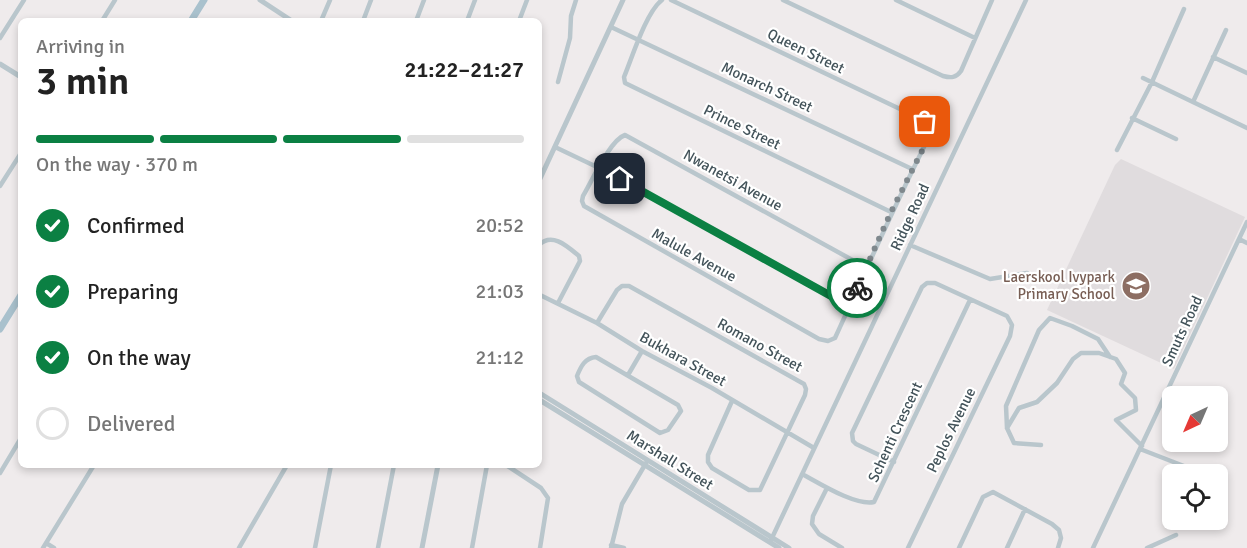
<!DOCTYPE html>
<meta charset="utf-8">
<style>
body{margin:0;font-family:Signika,sans-serif;background:#f2f2f2;color:#222;height:100vh;display:flex;flex-direction:column;font-size:22px;white-space:nowrap}
*{box-sizing:border-box;margin:0}
p{font-size:20px;color:#767676}
.icon{flex:none;width:33px;height:33px;fill:none;stroke:currentColor;stroke-width:2;stroke-linecap:round;stroke-linejoin:round}
.map{position:relative;flex:1;overflow:hidden}
.panel{position:absolute;left:18px;top:18px;width:524px;height:450px;display:flex;flex-direction:column;background:#fff;border-radius:9px;box-shadow:0 3px 9px #0003}
.panel>*{flex:none}
.needle{width:39px;rotate:224deg}
.fabs{position:absolute;left:1162px;top:386px;display:grid;gap:12px}
.fabs a{display:grid;place-items:center;width:66px;height:66px;border-radius:9px;background:#fff;box-shadow:0 3px 9px #0003;font-size:30px}
.pin{position:absolute;display:grid;place-items:center;width:51px;height:51px;color:#fff;margin:-26px;border-radius:12px;box-shadow:0 3px 9px #0006}
.courier{position:absolute;display:grid;place-items:center;width:60px;height:60px;margin:-30px;border:4px solid #0b8043;border-radius:50%;background:#fff;color:#222;box-shadow:0 2px 8px #0007}
.headline em{font-style:normal;font-weight:600}
.headline div{display:flex;flex-direction:column-reverse}
.headline{display:flex;align-items:center;justify-content:space-between;height:102px;padding:0 18px}
h1{font-size:39px;font-weight:600;line-height:45px}
.bar{display:grid;grid-template-columns:repeat(4,1fr);gap:9px 6px;align-content:center;height:72px;padding:0 18px}
.bar i{height:8px;border-radius:4px;background:#e0e0e0}
.bar .selected{background:#0b8043}
.bar p{grid-column:span 4}
ol{padding:0 18px;list-style:none}
li{display:flex;align-items:center;gap:18px;height:66px}
li p{margin-inline-start:auto}
li .icon{padding:6px;border-radius:50%;background:#0b8043;color:#fff;stroke-width:4}
li:last-child{color:#767676}
li i{width:33px;height:33px;border:3px solid #e0e0e0;border-radius:50%}
.map>svg:first-child{display:block}
.education{fill:#e0dcde}
.lines{fill:none;stroke-linecap:round;stroke-linejoin:round}
.minor{stroke:#b9c6cc;stroke-width:4.5}
.tertiary{stroke:#b9c6cc;stroke-width:5}
.primary{stroke:#a9c1cd;stroke-width:7}
.done{stroke:#7f888d;stroke-width:6;stroke-dasharray:0 10.8}
.route{stroke:#0b8043;stroke-width:8}
.labels{text-anchor:middle;stroke-width:4.5;stroke-linejoin:round;paint-order:stroke}
.street-label{font-size:15px;fill:#43535a;stroke:#fff}
.education-label{font-size:15px;fill:#785e54;stroke:#fff;text-anchor:end}
</style>
<div class="map">
<svg width="1247" height="548" viewBox="0 0 1247 548">
<rect width="100%" height="100%" fill="#efebec"/>
<path class="education" d="M1121,159L1245,217L1174,369L1047,310L1115,165Z"/>
<g class="lines">
<path class="minor" d="M662,0C646,12 632,58 624,77L625,83L891,212
M671,0L921,119L929,126L930,135C896,202 866,270 835,338L828,341L819,339L584,206L582,201L583,196C592,181 610,140 625,135L867,268
M783,0L943,76C951,78 956,78 961,71L992,0
M896,0L975,38
M102,21L115,0
M321,21L330,0
M363,21L371,0
M416,21L424,0
M467,21L475,0
M519,21L527,0
M611,27L912,169
M0,38L24,0
M1213,57L1247,73
M1143,78L1247,128
M558,82L570,38L571,16L576,0
M1193,102L1226,30
M1132,118L1176,139
M555,147L599,168L849,306
M1117,150L1152,82L1184,9
M0,186L21,153
M1239,239L1247,243
M539,245C552,232 567,246 579,256L580,261L558,303
M910,245L990,279L1027,273
M538,294L597,323L642,351L712,388L814,448
M597,323L617,290L622,286H629L804,384L806,389L805,395L760,490H749L712,468L708,462V455L732,401
M596,357L678,405L681,411L668,430L660,433L579,382L577,376C581,366 585,358 596,357Z
M628,375L642,351
M1007,428L1019,408L1037,402L1057,383L1073,359L1081,353H1099L1116,359L1125,373L1121,384L1135,398L1136,410L1116,420L1142,446
M1041,445L1014,443L1007,428L1006,406L1039,330L1050,318L1072,326L1098,339L1110,357
M1140,449L1189,468
M894,462L856,444L853,441L852,433L922,287L927,283H935L1007,316L1012,325L1010,336L908,548
M506,465L541,488L548,498L540,548
M0,473L21,438
M802,474C819,483 855,506 874,502L970,300
M827,488L813,516L812,524L819,534L842,548
M771,540L1026,0
M46,543L54,548
M611,545L624,548
M43,548L94,465
M239,548L287,465
M315,548L331,465
M378,548L394,465
M472,548L487,465
M611,548L622,504L646,463
M959,548L983,497L993,492L1052,524L1059,530L1061,538L1058,548
M1007,548L1025,509
M1093,548L1247,222
M1147,548L1176,535"/>
<path class="tertiary" d="M260,0L292,21
M0,64L21,77
M538,183L623,0
M538,392L789,548
M538,399L779,548
M422,548L438,465"/>
<path class="primary" d="M191,21L204,0
M0,329L21,295"/>
</g>
<g class="lines">
<path class="done" d="M857,288L891,212L930,135L929,126L925,122"/>
<path class="route" d="M620,179L849,306L857,288"/>
</g>
<defs>
<g id="school-disc" transform="scale(1.5)"><circle r="9.5" fill="#8d6e63" stroke="#fff"/><path d="M0-5L7-2L0 1L-7-2ZM-4 1L0 2.5L4 1V4Q0 6-4 4Z" fill="#fff"/></g>
</defs>
<g fill-rule="evenodd">
<use href="#school-disc" x="1136" y="286"/>
</g>
<g class="labels">
<g class="street-label">
<text transform="translate(806 51) rotate(26)" y="5">Queen Street</text>
<text transform="translate(767 87) rotate(25)" y="5">Monarch Street</text>
<text transform="translate(742 127) rotate(26)" y="5">Prince Street</text>
<text transform="translate(733 180) rotate(29)" y="5">Nwanetsi Avenue</text>
<text transform="translate(910 217) rotate(-65)" y="5">Ridge Road</text>
<text transform="translate(694 255) rotate(29)" y="5">Malule Avenue</text>
<text transform="translate(1182 331) rotate(-65)" y="5">Smuts Road</text>
<text transform="translate(760 345) rotate(29)" y="5">Romano Street</text>
<text transform="translate(683 359) rotate(29)" y="5">Bukhara Street</text>
<text transform="translate(951 430) rotate(-64)" y="5">Peplos Avenue</text>
<text transform="translate(895 432) rotate(-65)" y="5">Schenti Crescent</text>
<text transform="translate(670 460) rotate(32)" y="5">Marshall Street</text>
</g>
<g class="education-label">
<text x="1115" y="282">Laerskool Ivypark<tspan x="1115" dy="17">Primary School</tspan></text>
</g>
</g>
</svg>
<div class="fabs">
<a><svg class="needle" viewBox="-14 -14 28 28"><path d="M0-13l5 13h-10z" fill="#e53935"/><path d="M0 13l5-13h-10z" fill="#767676"/></svg></a>
<a><svg class="icon" aria-label="locate" viewBox="0 0 24 24"><circle cx="12" cy="12" r="6"/><path d="M12 2v4M12 18v4M2 12h4M18 12h4"/></svg></a>
</div>
<div class="pin" style="left:925px;top:122px;background:#ea580c"><svg class="icon" aria-label="bag" viewBox="0 0 24 24"><path d="M5 8h14l-1 12H6zM9 8a3 3 0 0 1 6 0"/></svg></div>
<div class="pin" style="left:620px;top:179px;background:#1f2937"><svg class="icon" aria-label="home" viewBox="0 0 24 24"><path d="M3 11l9-7 9 7M6 9v11h12V9"/></svg></div>
<div class="courier" style="left:857px;top:288px"><svg class="icon" aria-label="bike" viewBox="0 0 24 24"><circle cx="6" cy="16" r="4"/><circle cx="18" cy="16" r="4"/><path d="M6 16l4-8h5l3 8M10 8l3 8H6M13 5h3"/></svg></div>
<section class="panel">
<div class="headline"><div><h1>3 min</h1><p>Arriving in</p></div><em>21:22–21:27</em></div>
<div class="bar"><i class="selected"></i><i class="selected"></i><i class="selected"></i><i></i><p>On the way · 370 m</p></div>
<ol>
<li><svg class="icon" aria-label="check" viewBox="0 0 24 24"><path d="M5 12l5 5 9-10"/></svg>Confirmed<p>20:52</p></li>
<li><svg class="icon" aria-label="check" viewBox="0 0 24 24"><path d="M5 12l5 5 9-10"/></svg>Preparing<p>21:03</p></li>
<li><svg class="icon" aria-label="check" viewBox="0 0 24 24"><path d="M5 12l5 5 9-10"/></svg>On the way<p>21:12</p></li>
<li><i></i>Delivered</li>
</ol>
</section>
</div>
